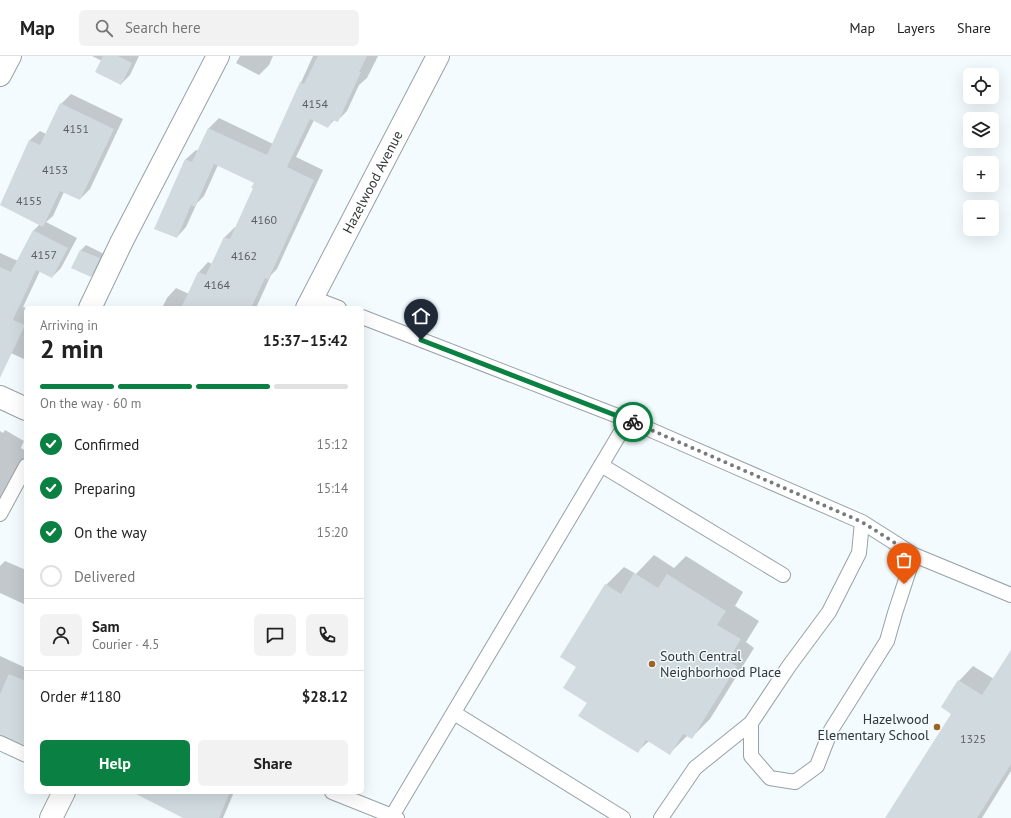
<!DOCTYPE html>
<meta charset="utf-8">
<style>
body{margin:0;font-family:"PT Sans",sans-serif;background:#f2f2f2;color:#222;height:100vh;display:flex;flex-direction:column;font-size:15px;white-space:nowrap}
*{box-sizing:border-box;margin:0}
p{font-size:13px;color:#767676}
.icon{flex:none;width:22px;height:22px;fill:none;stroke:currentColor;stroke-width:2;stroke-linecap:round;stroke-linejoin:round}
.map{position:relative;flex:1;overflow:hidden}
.sheet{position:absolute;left:24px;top:250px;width:340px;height:488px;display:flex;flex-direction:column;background:#fff;border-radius:6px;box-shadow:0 4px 16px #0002}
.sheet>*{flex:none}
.controls{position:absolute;left:963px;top:12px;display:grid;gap:8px}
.controls a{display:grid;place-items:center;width:36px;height:36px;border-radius:6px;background:#fff;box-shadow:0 4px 16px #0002;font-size:20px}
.pin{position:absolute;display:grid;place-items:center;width:34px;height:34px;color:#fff;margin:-41px -17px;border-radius:50% 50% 50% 0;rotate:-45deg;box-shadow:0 0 4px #0007}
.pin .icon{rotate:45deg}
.courier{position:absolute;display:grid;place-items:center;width:40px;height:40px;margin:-20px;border:3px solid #0b8043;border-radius:50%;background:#fff;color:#222;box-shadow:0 1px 5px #0007}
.overview em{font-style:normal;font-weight:700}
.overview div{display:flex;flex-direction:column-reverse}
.overview{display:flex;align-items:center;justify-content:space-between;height:68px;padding:0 16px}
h1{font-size:26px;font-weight:700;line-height:30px}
.bar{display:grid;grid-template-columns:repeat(4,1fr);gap:6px 4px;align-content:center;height:48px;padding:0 16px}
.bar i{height:5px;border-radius:3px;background:#e0e0e0}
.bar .active{background:#0b8043}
.bar p{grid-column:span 4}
.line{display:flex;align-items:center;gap:10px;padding:0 16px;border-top:1px solid #e0e0e0}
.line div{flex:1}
.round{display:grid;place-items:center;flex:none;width:42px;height:42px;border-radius:6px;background:#f2f2f2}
ol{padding:0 16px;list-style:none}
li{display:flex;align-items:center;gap:12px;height:44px}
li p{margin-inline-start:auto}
li .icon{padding:4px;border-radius:50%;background:#0b8043;color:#fff;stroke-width:4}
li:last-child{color:#767676}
li i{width:22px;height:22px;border:2px solid #e0e0e0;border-radius:50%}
.action{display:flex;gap:8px;margin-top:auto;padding:8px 16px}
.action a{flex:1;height:46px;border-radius:6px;background:#0b8043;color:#fff;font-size:16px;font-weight:700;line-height:46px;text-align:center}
.action a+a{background:#f2f2f2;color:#222}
header{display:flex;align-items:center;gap:24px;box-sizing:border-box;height:56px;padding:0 20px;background:#fff;border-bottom:1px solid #e0e0e0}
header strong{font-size:19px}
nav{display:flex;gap:22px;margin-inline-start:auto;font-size:14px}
.search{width:280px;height:36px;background:#f2f2f2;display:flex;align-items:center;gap:10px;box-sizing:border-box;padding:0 14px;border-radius:6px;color:#767676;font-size:15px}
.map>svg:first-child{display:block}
.shadow{fill:#0003}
.building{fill:#d1dbdf}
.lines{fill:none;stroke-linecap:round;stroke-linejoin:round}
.lane-casing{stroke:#98a1a5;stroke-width:16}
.street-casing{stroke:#98a1a5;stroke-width:24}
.lane{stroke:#fff;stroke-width:14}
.street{stroke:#fff;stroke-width:22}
.done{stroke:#767c7d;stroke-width:4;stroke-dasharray:0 7.2}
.route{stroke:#0b8043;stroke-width:5}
.poi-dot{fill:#9d6322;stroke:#f3fbfe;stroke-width:1.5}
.labels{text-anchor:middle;stroke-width:3;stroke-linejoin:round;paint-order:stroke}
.number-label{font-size:12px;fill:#5a6062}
.street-label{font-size:14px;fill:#333738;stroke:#f3fbfe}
.poi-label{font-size:14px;fill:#333738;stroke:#f3fbfe;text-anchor:start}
</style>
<header>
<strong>Map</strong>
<div class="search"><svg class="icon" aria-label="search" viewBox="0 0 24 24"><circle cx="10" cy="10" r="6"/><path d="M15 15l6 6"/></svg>Search here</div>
<nav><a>Map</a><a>Layers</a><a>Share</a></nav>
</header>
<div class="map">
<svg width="1011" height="762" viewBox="0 0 1011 762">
<rect width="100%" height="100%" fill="#f3fbfe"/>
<path class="shadow" d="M92,0H139L130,19L121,28L102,5Z
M240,0H273L269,9L259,19L236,7Z
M313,0H378L367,22L359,29L347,55L337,65L334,64L328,71L314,64L296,101L323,114L287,191L277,213L271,219L256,252H162L167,242L176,232L189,238L199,216L208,206L212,208L225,181L235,171L236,172L254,132L255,126L218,109L204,140L197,147L186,171L177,181L186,103L196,94L198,95L209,72L219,62L273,88Z
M71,38L123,63L90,133L80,143L64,136L53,160L46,166L77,182L61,212L52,221L40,215L23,251L26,252V304L0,292V197L18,205L34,174L40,168L1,149L30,84L40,75L46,78L61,48Z
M86,189L104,198L96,215L91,220L73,212L81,194Z
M5,374L24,385L21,392L26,395V399L6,437L0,442V375L3,377Z
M654,499L674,512L686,500L743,536L735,550L759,565L746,586L754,592L710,663L692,681L688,679L670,697L649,685L637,696L588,646L577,610L606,529L624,511L636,518Z
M5,505L26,514V549L0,537V510Z
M1011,596V715L982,762H886L952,658L959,625L973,610L994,623Z
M0,600L24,611L26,607V689L0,678Z
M134,736H234L223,762H185Z"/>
<path class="building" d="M103,0H118L132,7L121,29L95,16Z
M318,0H367L359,16H361L338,66L332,64L328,72L310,63L287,111L314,124L268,224L265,222L251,252H181L198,216L206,219L224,181L230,183L253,132H251L254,127L214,108L195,151L191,149L177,182L154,173L185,103L192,106L208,72L267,99L300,26L304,28Z
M60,47L114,73L80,144L60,135L43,171L0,149L29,84L40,89Z
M33,174L68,192L52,222L36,214L13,264L25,269L0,322V211L11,216Z
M80,194L100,202L91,221L71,212Z
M634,517L658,532L667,518L726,555L717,569L741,583L728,605L737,610L692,683L683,678L670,699L646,684L638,697L578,660L587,647L563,632L576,611L560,601L605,528L621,538Z
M1011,594V708L977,762H885L951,658L941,651L958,624L982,639Z
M9,618L26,625V690L0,679V638Z
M132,736H230L219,762H183Z"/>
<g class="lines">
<g class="lane-casing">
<path id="lane" d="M313,242L339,252
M362,261L628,364L862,466L914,499L1011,539
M601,409L783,519
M0,458L26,410
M862,466L859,497L829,556L789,610L751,667V700L770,722L795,726L817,710L831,674L887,585L895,557L914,499
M454,657L623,762
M0,687L26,699
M332,736L397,762
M392,760L628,364
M661,762L695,712L751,667"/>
</g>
<g class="street-casing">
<g id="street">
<path d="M0,19L10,0"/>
<path d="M90,252L122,185L218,0"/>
<path id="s1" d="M307,252L438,0"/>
<path d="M0,341L26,353"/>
<path d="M51,762L64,736"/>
</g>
</g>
<use href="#lane" class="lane"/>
<use href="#street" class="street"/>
</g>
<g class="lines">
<path class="done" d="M633,366L862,466L914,499L904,528"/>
<path class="route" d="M421,284L633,366"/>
</g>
<g class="poi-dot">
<circle cx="652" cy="608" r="4"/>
<circle cx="937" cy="671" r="4"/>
</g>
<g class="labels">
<g class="number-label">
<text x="315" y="52">4154</text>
<text x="76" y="77">4151</text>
<text x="55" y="118">4153</text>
<text x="29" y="149">4155</text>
<text x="264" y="168">4160</text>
<text x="44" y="203">4157</text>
<text x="244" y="204">4162</text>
<text x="217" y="233">4164</text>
<text x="973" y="687">1325</text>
</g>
<g class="street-label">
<text dy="5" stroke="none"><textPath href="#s1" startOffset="142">Hazelwood Avenue</textPath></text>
</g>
<g class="poi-label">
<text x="660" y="605">South Central<tspan x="660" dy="16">Neighborhood Place</tspan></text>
<text x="929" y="668" text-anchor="end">Hazelwood<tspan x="929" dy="16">Elementary School</tspan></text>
</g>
</g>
</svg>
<div class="controls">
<a><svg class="icon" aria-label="locate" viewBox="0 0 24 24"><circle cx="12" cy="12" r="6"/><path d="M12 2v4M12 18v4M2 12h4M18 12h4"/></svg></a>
<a><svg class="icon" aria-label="layers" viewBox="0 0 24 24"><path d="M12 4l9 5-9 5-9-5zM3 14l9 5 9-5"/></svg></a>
<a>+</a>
<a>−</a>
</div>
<div class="pin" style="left:904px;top:528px;background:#ea580c"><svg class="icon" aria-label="bag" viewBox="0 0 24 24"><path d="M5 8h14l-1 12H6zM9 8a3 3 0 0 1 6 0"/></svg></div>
<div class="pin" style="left:421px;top:284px;background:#1f2937"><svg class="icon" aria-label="home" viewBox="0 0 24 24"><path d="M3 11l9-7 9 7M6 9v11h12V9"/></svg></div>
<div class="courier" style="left:633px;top:366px"><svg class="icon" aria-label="bike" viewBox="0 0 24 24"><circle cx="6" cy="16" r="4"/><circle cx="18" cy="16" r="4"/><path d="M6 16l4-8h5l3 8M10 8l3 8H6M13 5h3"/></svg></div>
<section class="sheet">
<div class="overview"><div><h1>2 min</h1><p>Arriving in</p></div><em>15:37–15:42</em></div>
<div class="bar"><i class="active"></i><i class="active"></i><i class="active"></i><i></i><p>On the way · 60 m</p></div>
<ol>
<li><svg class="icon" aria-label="check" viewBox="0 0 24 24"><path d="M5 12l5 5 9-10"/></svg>Confirmed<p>15:12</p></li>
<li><svg class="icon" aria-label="check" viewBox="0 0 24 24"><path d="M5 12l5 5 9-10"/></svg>Preparing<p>15:14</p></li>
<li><svg class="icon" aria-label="check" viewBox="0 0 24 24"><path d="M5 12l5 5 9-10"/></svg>On the way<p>15:20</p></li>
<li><i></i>Delivered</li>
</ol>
<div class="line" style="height:72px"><a class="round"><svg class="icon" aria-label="person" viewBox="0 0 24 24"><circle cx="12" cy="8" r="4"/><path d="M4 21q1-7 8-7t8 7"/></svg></a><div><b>Sam</b><p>Courier · 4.5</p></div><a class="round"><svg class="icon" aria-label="chat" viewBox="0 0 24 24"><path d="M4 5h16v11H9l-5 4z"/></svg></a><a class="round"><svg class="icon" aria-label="phone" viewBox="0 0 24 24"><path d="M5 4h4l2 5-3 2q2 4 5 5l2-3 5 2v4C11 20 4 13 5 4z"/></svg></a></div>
<div class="line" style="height:52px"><div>Order #1180</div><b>$28.12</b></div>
<div class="action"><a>Help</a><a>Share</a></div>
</section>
</div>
